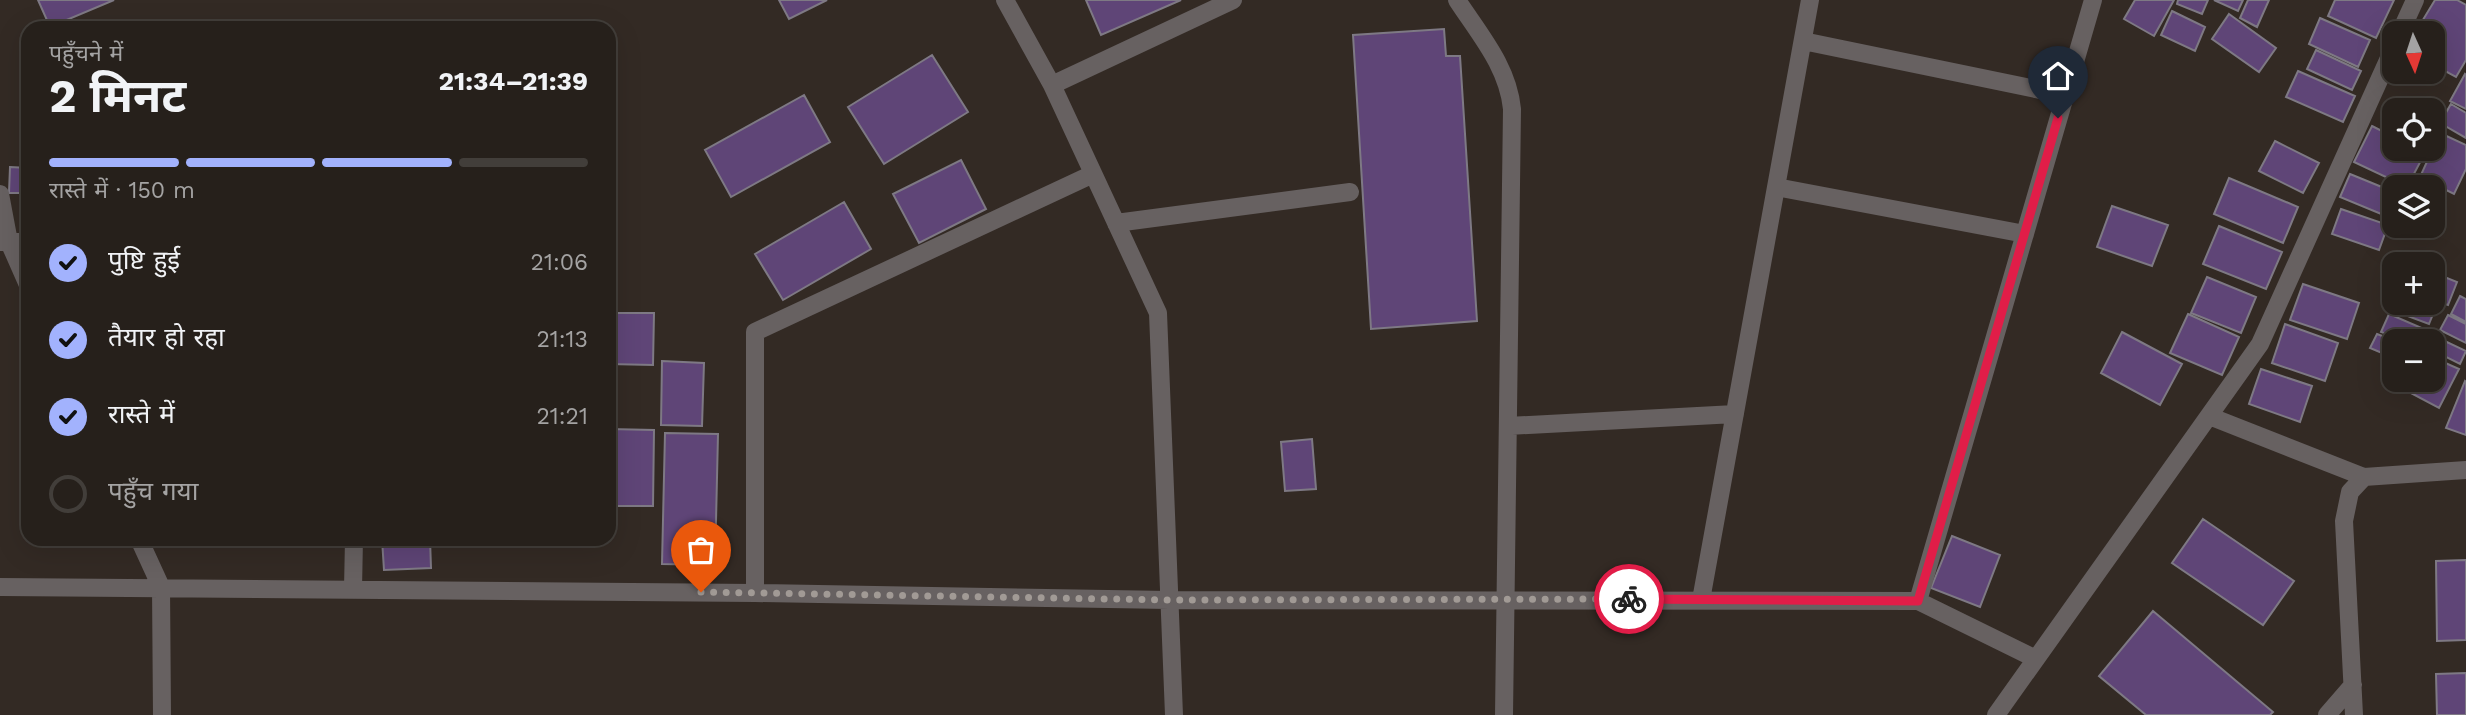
<!DOCTYPE html>
<html lang="hi">
<meta charset="utf-8">
<style>
body{margin:0;font-family:"Work Sans","Noto Sans Devanagari",sans-serif;background:#2e2824;color:#f1f3f6;height:100vh;display:flex;flex-direction:column;font-size:26px;white-space:nowrap}
*{box-sizing:border-box;margin:0}
p{font-size:23px;color:#a4a3a3}
.icon{flex:none;width:38px;height:38px;fill:none;stroke:currentColor;stroke-width:2;stroke-linecap:round;stroke-linejoin:round}
.map{position:relative;flex:1;overflow:hidden}
.sheet{position:absolute;left:21px;top:21px;width:595px;height:525px;display:flex;flex-direction:column;background:#26201b;border-radius:21px;box-shadow:0 7px 28px #0002,0 0 0 2px #423e3a}
.sheet>*{flex:none}
.needle{width:46px;rotate:177deg}
.controls{position:absolute;left:2382px;top:21px;display:grid;gap:14px}
.controls a{display:grid;place-items:center;width:63px;height:63px;border-radius:14px;background:#26201b;box-shadow:0 7px 28px #0002,0 0 0 2px #423e3a;font-size:35px}
.pin{position:absolute;display:grid;place-items:center;width:60px;height:60px;color:#fff;margin:-72px -30px;border-radius:50% 50% 50% 0;rotate:-45deg;box-shadow:0 0 7px #0007}
.pin .icon{rotate:45deg}
.courier{position:absolute;display:grid;place-items:center;width:70px;height:70px;margin:-35px;border:5px solid #e11d48;border-radius:50%;background:#fff;color:#222;box-shadow:0 2px 9px #0007}
.head em{font-style:normal;font-weight:700}
.head div{display:flex;flex-direction:column-reverse}
.head{display:flex;align-items:center;justify-content:space-between;height:119px;padding:0 28px}
h1{font-size:46px;font-weight:700;line-height:52px}
.bar{display:grid;grid-template-columns:repeat(4,1fr);gap:10px 7px;align-content:center;height:84px;padding:0 28px}
.bar i{height:9px;border-radius:5px;background:#423e3a}
.bar .selected{background:#a2b2fd}
.bar p{grid-column:span 4}
ol{padding:0 28px;list-style:none}
li{display:flex;align-items:center;gap:21px;height:77px}
li p{margin-inline-start:auto}
li .icon{padding:7px;border-radius:50%;background:#a2b2fd;color:#111;stroke-width:4}
li:last-child{color:#a4a3a3}
li i{width:38px;height:38px;border:4px solid #423e3a;border-radius:50%}
.map>svg:first-child{display:block}
.building{fill:#5f4577;stroke:#7e7984;stroke-width:2}
.lines{fill:none;stroke-linecap:round;stroke-linejoin:round}
.minor{stroke:#676161;stroke-width:18}
.done{stroke:#a19a95;stroke-width:7;stroke-dasharray:0 12.6}
.route{stroke:#e11d48;stroke-width:9}
</style>
<div class="map">
<svg width="2466" height="715" viewBox="0 0 2466 715">
<rect width="100%" height="100%" fill="#332a24"/>
<path class="building" d="M38,0H114L50,27Z
M779,0H827L789,19Z
M1086,0H1181L1101,35Z
M2135,0H2174L2154,36L2124,19Z
M2178,0H2208L2202,14L2177,4Z
M2214,0H2243L2238,11Z
M2248,0H2269L2257,27L2240,18Z
M2335,0H2394L2376,38L2328,16Z
M2435,0H2457L2466,5V60L2456,77L2432,64V33H2415Z
M2172,11L2205,27L2195,51L2161,35Z
M2229,14L2276,48L2259,72L2212,39Z
M2320,18L2370,40L2358,67L2309,44Z
M1444,29L1446,56H1460L1477,321L1371,329L1353,35Z
M2316,50L2361,71L2352,90L2307,69Z
M932,55L968,112L884,164L848,107Z
M2298,71L2355,96L2343,122L2286,97Z
M2465,74L2466,75V109L2450,101Z
M804,95L830,142L731,197L705,150Z
M2451,104L2466,113V138L2440,123Z
M2372,126L2394,137V149H2417L2425,153L2407,187L2354,162Z
M2440,133L2466,145V169L2454,194L2420,177Z
M2275,141L2319,163L2303,193L2259,171Z
M961,160L986,209L919,243L893,194Z
M10,167L28,168V193H9Z
M2350,174L2394,192L2391,218L2340,197Z
M2229,178L2298,207L2283,243L2214,214Z
M844,202L871,249L783,300L755,254Z
M2112,206L2168,225L2152,266L2097,247Z
M2341,209L2388,225L2379,250L2332,234Z
M2219,226L2282,252L2266,289L2203,264Z
M2432,272L2457,282L2448,305L2432,299Z
M2207,277L2256,297L2241,333L2191,313Z
M2303,284L2359,303L2347,339L2290,320Z
M609,287H613L612,313H654L653,365L609,364Z
M2460,296L2466,299V322L2451,314Z
M2397,303H2432L2437,304L2429,324L2394,311Z
M2188,314L2239,337L2222,375L2170,353Z
M2389,314L2424,329L2419,341H2407L2381,332Z
M2448,315L2466,324V343L2440,330Z
M2285,324L2338,343L2325,381L2272,363Z
M2122,332L2182,364L2160,405L2101,373Z
M2377,334L2395,341L2394,358L2370,348Z
M2432,335L2466,351L2460,364L2432,350V341H2429Z
M2432,357L2459,369L2439,408L2409,392L2415,380H2432Z
M662,361L704,363L702,426L661,425Z
M2261,369L2312,386L2300,422L2249,404Z
M2465,381L2466,382V435L2446,428Z
M609,429L654,430L653,506H609Z
M665,433L718,434L715,565L662,564Z
M1312,439L1316,489L1285,491L1281,442Z
M2203,519L2294,581L2263,625L2172,563Z
M1952,536L2000,555L1980,607L1931,588Z
M382,539H430L431,568L384,570Z
M2466,560V640L2437,641L2436,561Z
M2153,611L2273,712L2270,715H2146L2099,676Z
M2466,673V715H2437L2436,674Z"/>
<g class="lines">
<path class="minor" d="M1005,0L1052,85L1158,313L1174,715
M1457,0C1480,35 1508,67 1512,109L1504,715
M2400,33L2415,0
M1803,41L2065,95
M1052,85L1233,0
M1776,187L2025,234
M0,194L9,242L28,285
M1116,223L1350,192
M0,242H28
M2209,416L2364,477
M1508,426L1735,414
M139,539L161,587L162,715
M0,587L755,593L1169,600L1918,601L2093,0
M353,589L354,539
M755,593V332L1093,174
M1701,600L1810,0
M1918,601L2036,659
M1996,715L2260,344L2394,47
M2327,715L2353,685
M2354,715L2344,521L2350,492L2364,477L2466,470"/>
</g>
<g class="lines">
<path class="done" d="M701,592L1169,600L1629,599"/>
<path class="route" d="M1629,599L1918,601L2058,118"/>
</g>
</svg>
<div class="controls">
<a><svg class="needle" viewBox="-14 -14 28 28"><path d="M0-13l5 13h-10z" fill="#e53935"/><path d="M0 13l5-13h-10z" fill="#a4a3a3"/></svg></a>
<a><svg class="icon" aria-label="locate" viewBox="0 0 24 24"><circle cx="12" cy="12" r="6"/><path d="M12 2v4M12 18v4M2 12h4M18 12h4"/></svg></a>
<a><svg class="icon" aria-label="layers" viewBox="0 0 24 24"><path d="M12 4l9 5-9 5-9-5zM3 14l9 5 9-5"/></svg></a>
<a>+</a>
<a>−</a>
</div>
<div class="pin" style="left:701px;top:592px;background:#ea580c"><svg class="icon" aria-label="bag" viewBox="0 0 24 24"><path d="M5 8h14l-1 12H6zM9 8a3 3 0 0 1 6 0"/></svg></div>
<div class="pin" style="left:2058px;top:118px;background:#1f2937"><svg class="icon" aria-label="home" viewBox="0 0 24 24"><path d="M3 11l9-7 9 7M6 9v11h12V9"/></svg></div>
<div class="courier" style="left:1629px;top:599px"><svg class="icon" aria-label="bike" viewBox="0 0 24 24"><circle cx="6" cy="16" r="4"/><circle cx="18" cy="16" r="4"/><path d="M6 16l4-8h5l3 8M10 8l3 8H6M13 5h3"/></svg></div>
<section class="sheet">
<div class="head"><div><h1>2 मिनट</h1><p>पहुँचने में</p></div><em>21:34–21:39</em></div>
<div class="bar"><i class="selected"></i><i class="selected"></i><i class="selected"></i><i></i><p>रास्ते में · 150 m</p></div>
<ol>
<li><svg class="icon" aria-label="check" viewBox="0 0 24 24"><path d="M5 12l5 5 9-10"/></svg>पुष्टि हुई<p>21:06</p></li>
<li><svg class="icon" aria-label="check" viewBox="0 0 24 24"><path d="M5 12l5 5 9-10"/></svg>तैयार हो रहा<p>21:13</p></li>
<li><svg class="icon" aria-label="check" viewBox="0 0 24 24"><path d="M5 12l5 5 9-10"/></svg>रास्ते में<p>21:21</p></li>
<li><i></i>पहुँच गया</li>
</ol>
</section>
</div>
